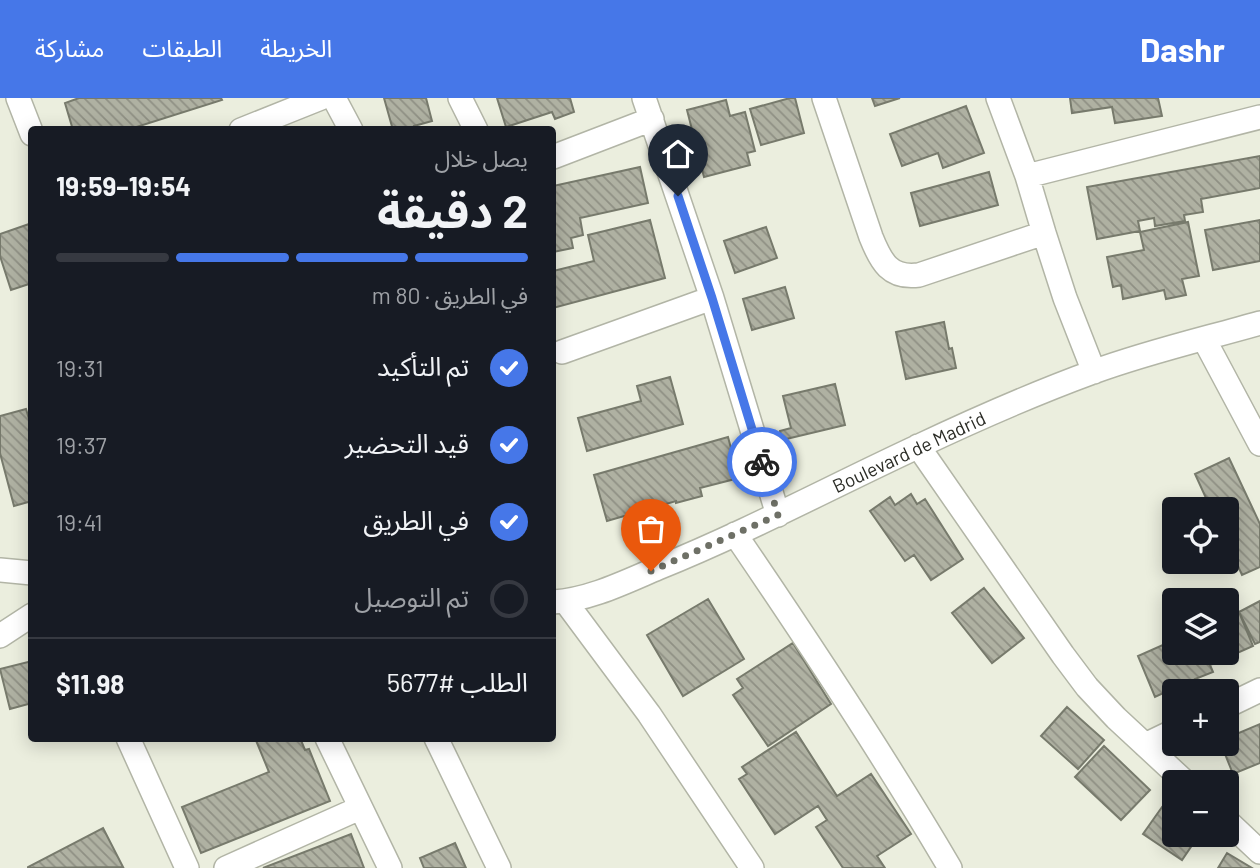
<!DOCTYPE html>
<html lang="ar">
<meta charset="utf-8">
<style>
body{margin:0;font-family:Barlow,"Noto Sans Arabic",sans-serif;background:#242831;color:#f1f3f6;direction:rtl;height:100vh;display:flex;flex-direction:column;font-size:26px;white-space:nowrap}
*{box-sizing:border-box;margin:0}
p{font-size:23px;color:#9ea1a6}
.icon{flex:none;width:38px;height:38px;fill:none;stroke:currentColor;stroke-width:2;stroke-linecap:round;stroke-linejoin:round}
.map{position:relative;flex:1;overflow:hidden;direction:ltr}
.sheet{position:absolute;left:28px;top:28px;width:528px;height:616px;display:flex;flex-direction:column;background:#171b24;border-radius:7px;box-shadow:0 4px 18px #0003;direction:rtl}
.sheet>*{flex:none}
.tools{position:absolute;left:1162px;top:399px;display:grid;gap:14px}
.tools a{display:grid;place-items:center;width:77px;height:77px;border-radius:7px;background:#171b24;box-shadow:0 4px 18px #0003;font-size:35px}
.pin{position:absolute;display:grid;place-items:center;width:60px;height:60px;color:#fff;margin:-72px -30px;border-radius:50% 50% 50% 0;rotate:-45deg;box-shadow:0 0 7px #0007}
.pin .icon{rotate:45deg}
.courier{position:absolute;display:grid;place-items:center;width:70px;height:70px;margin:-35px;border:5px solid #4677e8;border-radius:50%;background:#fff;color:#222;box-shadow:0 2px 9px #0007}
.overview em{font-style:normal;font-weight:700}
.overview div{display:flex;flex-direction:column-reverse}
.overview{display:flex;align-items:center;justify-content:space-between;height:119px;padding:0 28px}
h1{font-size:46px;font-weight:700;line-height:52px}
.bar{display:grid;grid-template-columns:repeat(4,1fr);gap:10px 7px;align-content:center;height:84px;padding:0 28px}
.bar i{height:9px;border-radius:5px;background:#363941}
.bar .active{background:#4677e8}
.bar p{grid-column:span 4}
.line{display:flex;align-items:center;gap:18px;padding:0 28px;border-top:2px solid #363941}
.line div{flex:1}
ol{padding:0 28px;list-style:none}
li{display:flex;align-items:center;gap:21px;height:77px}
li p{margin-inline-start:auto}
li .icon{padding:7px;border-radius:50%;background:#4677e8;color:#fff;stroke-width:4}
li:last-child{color:#9ea1a6}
li i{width:38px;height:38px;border:4px solid #363941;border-radius:50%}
header{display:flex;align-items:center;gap:42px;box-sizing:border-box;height:98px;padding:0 35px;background:#4677e8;color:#fff}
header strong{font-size:33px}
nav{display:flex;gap:38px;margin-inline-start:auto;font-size:24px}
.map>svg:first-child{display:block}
.building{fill:url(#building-back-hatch);stroke:#777a6c;stroke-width:2}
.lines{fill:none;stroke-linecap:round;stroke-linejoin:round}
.street-casing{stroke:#b2b5a6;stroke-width:26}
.street{stroke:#fff;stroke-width:23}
.done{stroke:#6e7066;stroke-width:7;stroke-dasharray:0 12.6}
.route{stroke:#4677e8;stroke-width:9}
.labels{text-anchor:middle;stroke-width:5;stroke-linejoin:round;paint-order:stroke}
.street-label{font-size:19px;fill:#2b2c26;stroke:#fff}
</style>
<header>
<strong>Dashr</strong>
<nav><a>الخريطة</a><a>الطبقات</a><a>مشاركة</a></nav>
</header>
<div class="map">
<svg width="1260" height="770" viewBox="0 0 1260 770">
<defs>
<pattern id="building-back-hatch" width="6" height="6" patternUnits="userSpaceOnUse" patternTransform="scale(1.75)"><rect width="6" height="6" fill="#afb1a2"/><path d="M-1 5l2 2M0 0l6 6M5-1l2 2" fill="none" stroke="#8f9084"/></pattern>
</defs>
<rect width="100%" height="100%" fill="#ebeede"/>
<path class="building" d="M79,0H221L222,2L127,32H73L65,5Z
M384,0H426L432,23L414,28L415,32H393Z
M497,0H570L574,14L555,21L552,14L506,29Z
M790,0H795L804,35L761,47L750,11Z
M872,0H900L875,8Z
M1070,0H1158L1162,18L1115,25L1112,9L1072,15Z
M726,2L730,18L745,14L755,53L747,55L750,67L704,79L687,12Z
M966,8L984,55L943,70L938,55L902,68L890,36Z
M1260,58V90L1201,101L1203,114L1184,117L1185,123L1155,128L1154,120L1138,123L1140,133L1097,141L1087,89Z
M640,69L648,105L580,120L583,137L571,140L573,150L553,154V88Z
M989,74L998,107L920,128L911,95Z
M650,122L665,180L553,210V173L594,163L588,137Z
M1260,122V163L1213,172L1205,132Z
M1188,124L1199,178L1182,181L1186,197L1166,201L1164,192L1123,201L1121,187L1113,189L1107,159L1144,152L1140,134Z
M32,125V185L11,192L0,158V136Z
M766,129L777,160L735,175L724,143Z
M785,189L794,220L752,232L743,201Z
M944,224L949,251L952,250L956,270L906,281L896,234Z
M670,279L683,326L587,353L578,320L641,303L637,288Z
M835,286L845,327L782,342L780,333L791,330L783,298Z
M26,311L32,331V403L14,408L0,355V318Z
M728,339L739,380L700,390L702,398L676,405V403L607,423L594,377Z
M1229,360L1260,426V469L1242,477L1227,444V411H1211L1195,376Z
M911,396L917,406L925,401L963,461L931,482L914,457L905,463L870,413L890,399L895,407Z
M984,490L1024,540L992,565L952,515Z
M708,501L744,561L683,598L647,537Z
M1260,503V544L1255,546L1239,514Z
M1239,514L1253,548L1210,567L1213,574L1195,581L1200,593H1175L1174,590L1155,599L1138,558L1174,542V555H1227V520Z
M793,545L831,606L768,648L733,597L743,590L737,581Z
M32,563V605L10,611L0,571Z
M1067,609L1104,642L1078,671L1041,638Z
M1260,626V665L1233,676L1221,646H1227V640Z
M796,634L837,698L871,676L911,736L877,758L885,770H843L816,729L827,722L818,708L775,736L739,681L747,676L742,669Z
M255,640H300L305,652L309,651L330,703L201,755L182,709L269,674Z
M1104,648L1150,692L1121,722L1075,679Z
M1162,709L1174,717V737H1199L1182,762L1143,736Z
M103,730L123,769L28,770V769Z
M351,736L364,770H263Z
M455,745L466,770H424L420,760Z
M1227,755L1252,770H1218Z"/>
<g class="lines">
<g class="street-casing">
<path id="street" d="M18,0L32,36
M334,0L351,32
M460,0L476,32
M644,0L712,200L778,417
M824,0L871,139C881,164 890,181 919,177L1044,135
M998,0L1027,78L1044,135L1065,200L1094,274
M241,32L321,0
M553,59L652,21
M1027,78L1260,19
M1204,241L1260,346
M562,254L712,200
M918,348L1063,557L1087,589L1116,620L1185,684
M735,436C810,546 883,656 950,770
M0,472L32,475
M565,503L649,616L752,770
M553,504C589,502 625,484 658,470C747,434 831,389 917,349C974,322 1033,296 1093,274C1147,254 1204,241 1260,225
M0,538L32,517
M1227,608L1260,592
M128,640L187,770
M327,640L390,770
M436,640L499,770
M1145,647L1174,633
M1227,723L1260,754
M226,770L360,710"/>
</g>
<use href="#street" class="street"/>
</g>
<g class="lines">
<path class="done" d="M651,473L778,417L762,364"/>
<path class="route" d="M678,98L712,200L762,364"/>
</g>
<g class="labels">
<g class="street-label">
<text transform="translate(909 354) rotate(-25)" y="7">Boulevard de Madrid</text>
</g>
</g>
</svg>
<div class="tools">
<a><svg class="icon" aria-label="locate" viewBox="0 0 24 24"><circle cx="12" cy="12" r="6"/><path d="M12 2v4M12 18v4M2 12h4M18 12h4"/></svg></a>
<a><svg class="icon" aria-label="layers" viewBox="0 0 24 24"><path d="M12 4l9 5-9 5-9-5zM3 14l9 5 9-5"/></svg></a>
<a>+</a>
<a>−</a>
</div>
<div class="pin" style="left:651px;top:473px;background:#ea580c"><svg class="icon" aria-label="bag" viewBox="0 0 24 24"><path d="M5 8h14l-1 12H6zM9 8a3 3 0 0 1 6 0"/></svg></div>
<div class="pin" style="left:678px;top:98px;background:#1f2937"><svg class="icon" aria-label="home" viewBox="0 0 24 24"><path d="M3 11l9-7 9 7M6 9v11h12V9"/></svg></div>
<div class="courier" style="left:762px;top:364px"><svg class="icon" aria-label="bike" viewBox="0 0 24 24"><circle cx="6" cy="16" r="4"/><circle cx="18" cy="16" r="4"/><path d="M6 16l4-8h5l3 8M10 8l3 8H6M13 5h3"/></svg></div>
<section class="sheet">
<div class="overview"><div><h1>2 دقيقة</h1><p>يصل خلال</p></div><em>19:54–19:59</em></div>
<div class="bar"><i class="active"></i><i class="active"></i><i class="active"></i><i></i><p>في الطريق · 80 m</p></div>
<ol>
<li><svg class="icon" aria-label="check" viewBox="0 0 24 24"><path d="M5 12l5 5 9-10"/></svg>تم التأكيد<p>19:31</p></li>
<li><svg class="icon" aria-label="check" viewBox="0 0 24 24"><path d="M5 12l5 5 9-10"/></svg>قيد التحضير<p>19:37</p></li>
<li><svg class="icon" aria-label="check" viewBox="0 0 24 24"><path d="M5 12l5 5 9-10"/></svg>في الطريق<p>19:41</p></li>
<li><i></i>تم التوصيل</li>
</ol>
<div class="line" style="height:91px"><div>الطلب #5677</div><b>$11.98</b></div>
</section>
</div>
